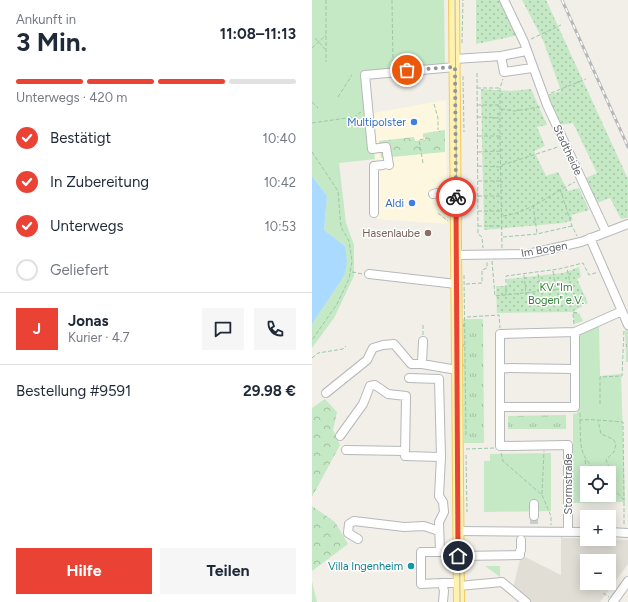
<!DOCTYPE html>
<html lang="de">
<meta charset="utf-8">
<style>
body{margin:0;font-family:Figtree,sans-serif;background:#f6f6f7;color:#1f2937;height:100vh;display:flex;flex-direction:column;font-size:15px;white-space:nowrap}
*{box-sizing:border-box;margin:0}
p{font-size:13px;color:#747a83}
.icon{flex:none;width:22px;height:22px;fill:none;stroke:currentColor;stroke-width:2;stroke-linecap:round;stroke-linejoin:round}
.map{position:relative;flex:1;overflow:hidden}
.drawer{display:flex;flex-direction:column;background:#fff;width:312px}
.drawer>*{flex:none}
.tools{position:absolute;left:268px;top:466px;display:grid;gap:8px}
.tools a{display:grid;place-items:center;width:36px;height:36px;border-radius:0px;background:#fff;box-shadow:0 2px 10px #0003;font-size:20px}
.pin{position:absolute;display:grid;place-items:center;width:34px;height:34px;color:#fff;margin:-17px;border:2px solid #fff;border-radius:50%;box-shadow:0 1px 4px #0007}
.courier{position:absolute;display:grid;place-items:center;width:40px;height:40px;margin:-20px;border:3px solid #ea4335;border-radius:50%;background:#fff;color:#222;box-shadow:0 1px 5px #0007}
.headline em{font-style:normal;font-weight:700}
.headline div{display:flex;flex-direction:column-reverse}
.headline{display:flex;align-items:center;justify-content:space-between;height:68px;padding:0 16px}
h1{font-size:26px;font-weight:700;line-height:30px}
.bar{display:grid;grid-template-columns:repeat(4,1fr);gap:6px 4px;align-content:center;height:48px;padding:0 16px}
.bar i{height:5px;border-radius:3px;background:#e0e1e3}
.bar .on{background:#ea4335}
.bar p{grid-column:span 4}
.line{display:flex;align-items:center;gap:10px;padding:0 16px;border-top:1px solid #e0e1e3}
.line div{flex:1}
.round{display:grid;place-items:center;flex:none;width:42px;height:42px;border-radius:0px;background:#f6f6f7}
ol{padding:0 16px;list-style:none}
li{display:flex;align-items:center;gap:12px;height:44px}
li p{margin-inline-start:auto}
li .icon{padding:4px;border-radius:50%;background:#ea4335;color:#fff;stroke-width:4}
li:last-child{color:#747a83}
li i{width:22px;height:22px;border:2px solid #e0e1e3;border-radius:50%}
.action{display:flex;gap:8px;margin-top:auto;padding:8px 16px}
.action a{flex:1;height:46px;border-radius:0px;background:#ea4335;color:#fff;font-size:16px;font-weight:700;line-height:46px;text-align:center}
.action a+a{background:#f6f6f7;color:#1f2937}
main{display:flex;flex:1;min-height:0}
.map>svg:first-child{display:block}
.commercial{fill:#fef7e0}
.education{fill:#e1ded6;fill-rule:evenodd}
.grass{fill:url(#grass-tufts)}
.forest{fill:url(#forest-crowns)}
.park{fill:#c5e8c5;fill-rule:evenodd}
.garden{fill:url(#garden-dots)}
.water{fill:#aadaff}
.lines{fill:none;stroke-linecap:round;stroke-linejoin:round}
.minor-tunnel{stroke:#ccccc8;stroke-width:8;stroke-dasharray:8 4;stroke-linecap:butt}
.minor-casing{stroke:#b5b8bc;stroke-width:10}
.major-casing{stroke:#f2c960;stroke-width:12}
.path{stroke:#9cc7a9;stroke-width:1;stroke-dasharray:4 2;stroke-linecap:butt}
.minor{stroke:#fff;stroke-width:8}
.major{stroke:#fff2af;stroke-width:10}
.tram{stroke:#b6b7b8;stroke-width:1}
.rail-casing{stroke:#b6b7b8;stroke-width:3}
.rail{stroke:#fff;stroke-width:1.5;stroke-dasharray:4.5;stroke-linecap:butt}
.done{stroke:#929495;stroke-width:4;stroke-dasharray:0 7.2}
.route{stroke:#ea4335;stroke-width:5}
.shop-dot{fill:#3f7fe0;stroke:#fff;stroke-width:1.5}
.education-dot{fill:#8d6e63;stroke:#fff;stroke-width:1.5}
.culture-dot{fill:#0f9aa8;stroke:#fff;stroke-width:1.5}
.labels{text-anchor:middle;stroke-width:3;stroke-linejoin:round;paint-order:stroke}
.shop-label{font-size:11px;fill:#366cbe;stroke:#fff;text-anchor:end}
.street-label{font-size:11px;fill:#5f6368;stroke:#fff}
.education-label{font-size:11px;fill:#785e54;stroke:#fff;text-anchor:end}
.park-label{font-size:11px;fill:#348238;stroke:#fff}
.culture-label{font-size:11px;fill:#0d838f;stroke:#fff;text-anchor:end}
</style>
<main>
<section class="drawer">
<div class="headline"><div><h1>3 Min.</h1><p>Ankunft in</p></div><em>11:08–11:13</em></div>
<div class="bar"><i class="on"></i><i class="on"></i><i class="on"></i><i></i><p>Unterwegs · 420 m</p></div>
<ol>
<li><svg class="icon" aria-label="check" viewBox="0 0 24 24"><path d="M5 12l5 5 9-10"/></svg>Bestätigt<p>10:40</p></li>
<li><svg class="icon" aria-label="check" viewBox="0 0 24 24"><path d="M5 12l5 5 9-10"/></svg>In Zubereitung<p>10:42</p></li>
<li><svg class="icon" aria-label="check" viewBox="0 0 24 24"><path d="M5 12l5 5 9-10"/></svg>Unterwegs<p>10:53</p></li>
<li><i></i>Geliefert</li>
</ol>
<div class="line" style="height:72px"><b class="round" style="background:#ea4335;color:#fff">J</b><div><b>Jonas</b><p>Kurier · 4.7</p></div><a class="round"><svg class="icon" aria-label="chat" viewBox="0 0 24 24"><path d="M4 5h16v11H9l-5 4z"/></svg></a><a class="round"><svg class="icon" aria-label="phone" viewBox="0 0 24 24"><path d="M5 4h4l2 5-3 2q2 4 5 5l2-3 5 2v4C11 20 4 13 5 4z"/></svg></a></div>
<div class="line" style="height:52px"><div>Bestellung #9591</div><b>29.98 €</b></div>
<div class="action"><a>Hilfe</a><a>Teilen</a></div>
</section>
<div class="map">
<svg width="316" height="602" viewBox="0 0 316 602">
<defs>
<pattern id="grass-tufts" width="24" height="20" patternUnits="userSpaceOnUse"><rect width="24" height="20" fill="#c5e8c5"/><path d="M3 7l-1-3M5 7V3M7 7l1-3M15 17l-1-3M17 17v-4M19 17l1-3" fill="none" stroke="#a3c0a4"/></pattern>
<pattern id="forest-crowns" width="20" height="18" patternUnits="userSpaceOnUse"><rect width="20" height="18" fill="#c5e8c5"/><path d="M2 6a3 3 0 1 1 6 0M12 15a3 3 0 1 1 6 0" fill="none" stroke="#a3c0a4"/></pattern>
<pattern id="garden-dots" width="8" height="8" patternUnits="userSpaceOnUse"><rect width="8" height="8" fill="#c5e8c5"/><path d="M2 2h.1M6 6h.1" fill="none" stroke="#a3c0a4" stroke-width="1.8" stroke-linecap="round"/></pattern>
</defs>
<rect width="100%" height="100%" fill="#f1efe8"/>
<path class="commercial" d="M134,100L135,224L65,219L63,159L56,114Z"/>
<path class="education" d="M249,536L251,538L316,540V564L288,602H218L201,589L209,555L249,575ZM275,561H297V583H275Z"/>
<path class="grass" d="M151,319H171L172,443H152Z
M313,328L316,330V362H314Z
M254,415V429H196V416Z"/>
<path class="forest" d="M133,130V152L69,158L67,141L102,137L103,141L113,140V133Z
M13,399L25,412L21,430L28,445L0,497V408Z
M0,506L23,522L36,544L0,571Z"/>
<path class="park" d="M0,0H132L133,69L51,79L63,159L27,163L34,223L42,245V276L22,318L0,348V324L32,276L33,246L12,230L15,196L0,176Z
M267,313L271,321L262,324V314Z
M287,323L288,376L309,374L313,502L257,503L258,446H261V414L265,413L267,374L265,335ZM275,473H297V495H275Z
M239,453V511L172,512V461H178V454Z
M173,566H188V577Z
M0,581L5,602H0Z"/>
<path class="garden" d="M164,0H190L207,35L164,44Z
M210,0H234L316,179V217L309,219L298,198L285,203L274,178L285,173L261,123L247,125L235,95L249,91L231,40Z
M169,89L199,91L219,89L235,125L225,127L233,146L222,151L234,176L246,172L256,191L267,188L277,210L259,215L261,220L251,223L172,230Z
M267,267L269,277L265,279L276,303L260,312L185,313L184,286H195V279L251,273Z"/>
<path class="water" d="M0,176L15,196L12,230L33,246L35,262L32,276L0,324Z"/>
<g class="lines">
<path class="minor-tunnel" d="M222,516V526"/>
<g class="minor-casing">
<path id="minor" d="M192,0L212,42L235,105L294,232
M189,56L192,72L220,68
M143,59L189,56L214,51
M77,165L74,147L60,149L53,75L143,67
M121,194L125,193
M62,213V166L71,165
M278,238L316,325
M144,255L216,254L269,242L316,224
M57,274L144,284
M111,341L110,364L145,370
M188,368L263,369
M97,378L127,379L129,457L127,496L131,502L132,512L127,522L128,552
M14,393L55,360L61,348L71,345L82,344L99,364H110
M189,407H263V332
M28,436L51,404L58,386L63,385L76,394L94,396L93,456L129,457
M34,450L93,451
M222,504V516
M146,531L275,532
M256,532V445L188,446V334L263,332L310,311
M297,532L316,533
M46,539L36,533L37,524L42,521L92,527L112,526L127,531
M209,540V550
M146,556L208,555V551
M130,583L109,584V552H146
M147,586L190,582L214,602
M131,602L132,591L130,583H147
M301,602L316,581"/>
</g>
<g class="major-casing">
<path id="major" d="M142,0L147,602"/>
</g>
<path class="path" d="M14,0V62
M80,0L81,65
M3,38L13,49
M219,39L249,25
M150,43L151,0
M0,48L14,35
M165,73L166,234L170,237L171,248
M151,76L152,132
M165,88H188
M239,93L274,79
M26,97L40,75
M0,102L6,108
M122,104L126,118V130
M165,105H188
M189,109L203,111L228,107
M165,117L188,118
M0,123L42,117L49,112
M166,136H188
M0,152L26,191L29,227L37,241L40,261L37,279L25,304L0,340
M166,152L188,151
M111,163L107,140L112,139V133
M190,165L246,147
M166,166L188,167
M166,181H189
M248,189L260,226L265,236
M166,196H189
M221,205L225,233
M166,211H189
M126,213L136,221
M191,216C217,213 240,193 263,182
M166,226H189
M191,237L225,234L260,226
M190,248L188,136V88L191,79
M180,261L183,296L259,288L255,268
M241,271L244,290
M40,272L51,274
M226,274L229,292
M152,275L154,436
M212,275L214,294
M154,284L170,283V270L175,268V262
M194,295V276L247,269L271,263L277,275L286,272
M261,313H266L261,312V313L262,326
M155,317L187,315L188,328
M111,335V323
M0,358L6,353L31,349L34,346
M288,404V377L310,376L312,330
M268,413V420C282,419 296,421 311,422L312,500
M268,420C269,448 266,453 286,473
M154,449L182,448
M189,453L191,461L230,495L239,516V525
M154,455L155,512
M273,460C276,472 270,482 275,494
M297,484L312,500V526
M230,494L232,451
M276,495L283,500L290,499L299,495C308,478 299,474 294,460L302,452L304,444L301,439L289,434L286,421
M299,583L302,585
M291,593L297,597
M0,601V602"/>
<use href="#minor" class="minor"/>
<use href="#major" class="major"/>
<path class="tram" d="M143,0L148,602"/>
<g class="rail-casing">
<path id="rail" d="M250,0L316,147"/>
</g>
<use href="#rail" class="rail"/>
</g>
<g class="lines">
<path class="done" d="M95,70L143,67L144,197"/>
<path class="route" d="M144,197L146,556"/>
</g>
<g class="shop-dot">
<circle cx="102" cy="122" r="4"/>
<circle cx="100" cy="203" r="4"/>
</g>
<circle class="education-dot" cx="116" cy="233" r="4"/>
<circle class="culture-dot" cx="99" cy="566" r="4"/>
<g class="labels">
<g class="shop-label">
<text x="94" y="126">Multipolster</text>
<text x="92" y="207">Aldi</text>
</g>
<g class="street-label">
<text transform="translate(256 150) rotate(65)" y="4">Stadtheide</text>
<text transform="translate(232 249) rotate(-10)" y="4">Im Bogen</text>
<text transform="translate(256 484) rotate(-90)" y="4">Stormstraße</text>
</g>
<g class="education-label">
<text x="108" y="237">Hasenlaube</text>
</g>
<g class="park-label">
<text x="244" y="291">KV "Im<tspan x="244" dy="13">Bogen" e.V.</tspan></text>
</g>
<g class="culture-label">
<text x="91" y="570">Villa Ingenheim</text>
</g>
</g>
</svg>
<div class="tools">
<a><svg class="icon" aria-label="locate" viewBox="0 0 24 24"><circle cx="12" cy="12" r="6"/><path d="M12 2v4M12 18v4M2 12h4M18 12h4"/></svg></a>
<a>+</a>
<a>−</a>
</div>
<div class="pin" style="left:95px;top:70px;background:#ea580c"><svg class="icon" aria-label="bag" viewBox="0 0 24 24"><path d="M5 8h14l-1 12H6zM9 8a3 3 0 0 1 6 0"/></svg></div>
<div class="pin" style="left:146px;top:556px;background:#1f2937"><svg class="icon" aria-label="home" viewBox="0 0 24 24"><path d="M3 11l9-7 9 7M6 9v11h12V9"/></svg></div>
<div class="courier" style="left:144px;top:197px"><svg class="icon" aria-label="bike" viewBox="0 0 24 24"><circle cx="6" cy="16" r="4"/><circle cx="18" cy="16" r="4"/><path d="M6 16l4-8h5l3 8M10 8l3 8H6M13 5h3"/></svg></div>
</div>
</main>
